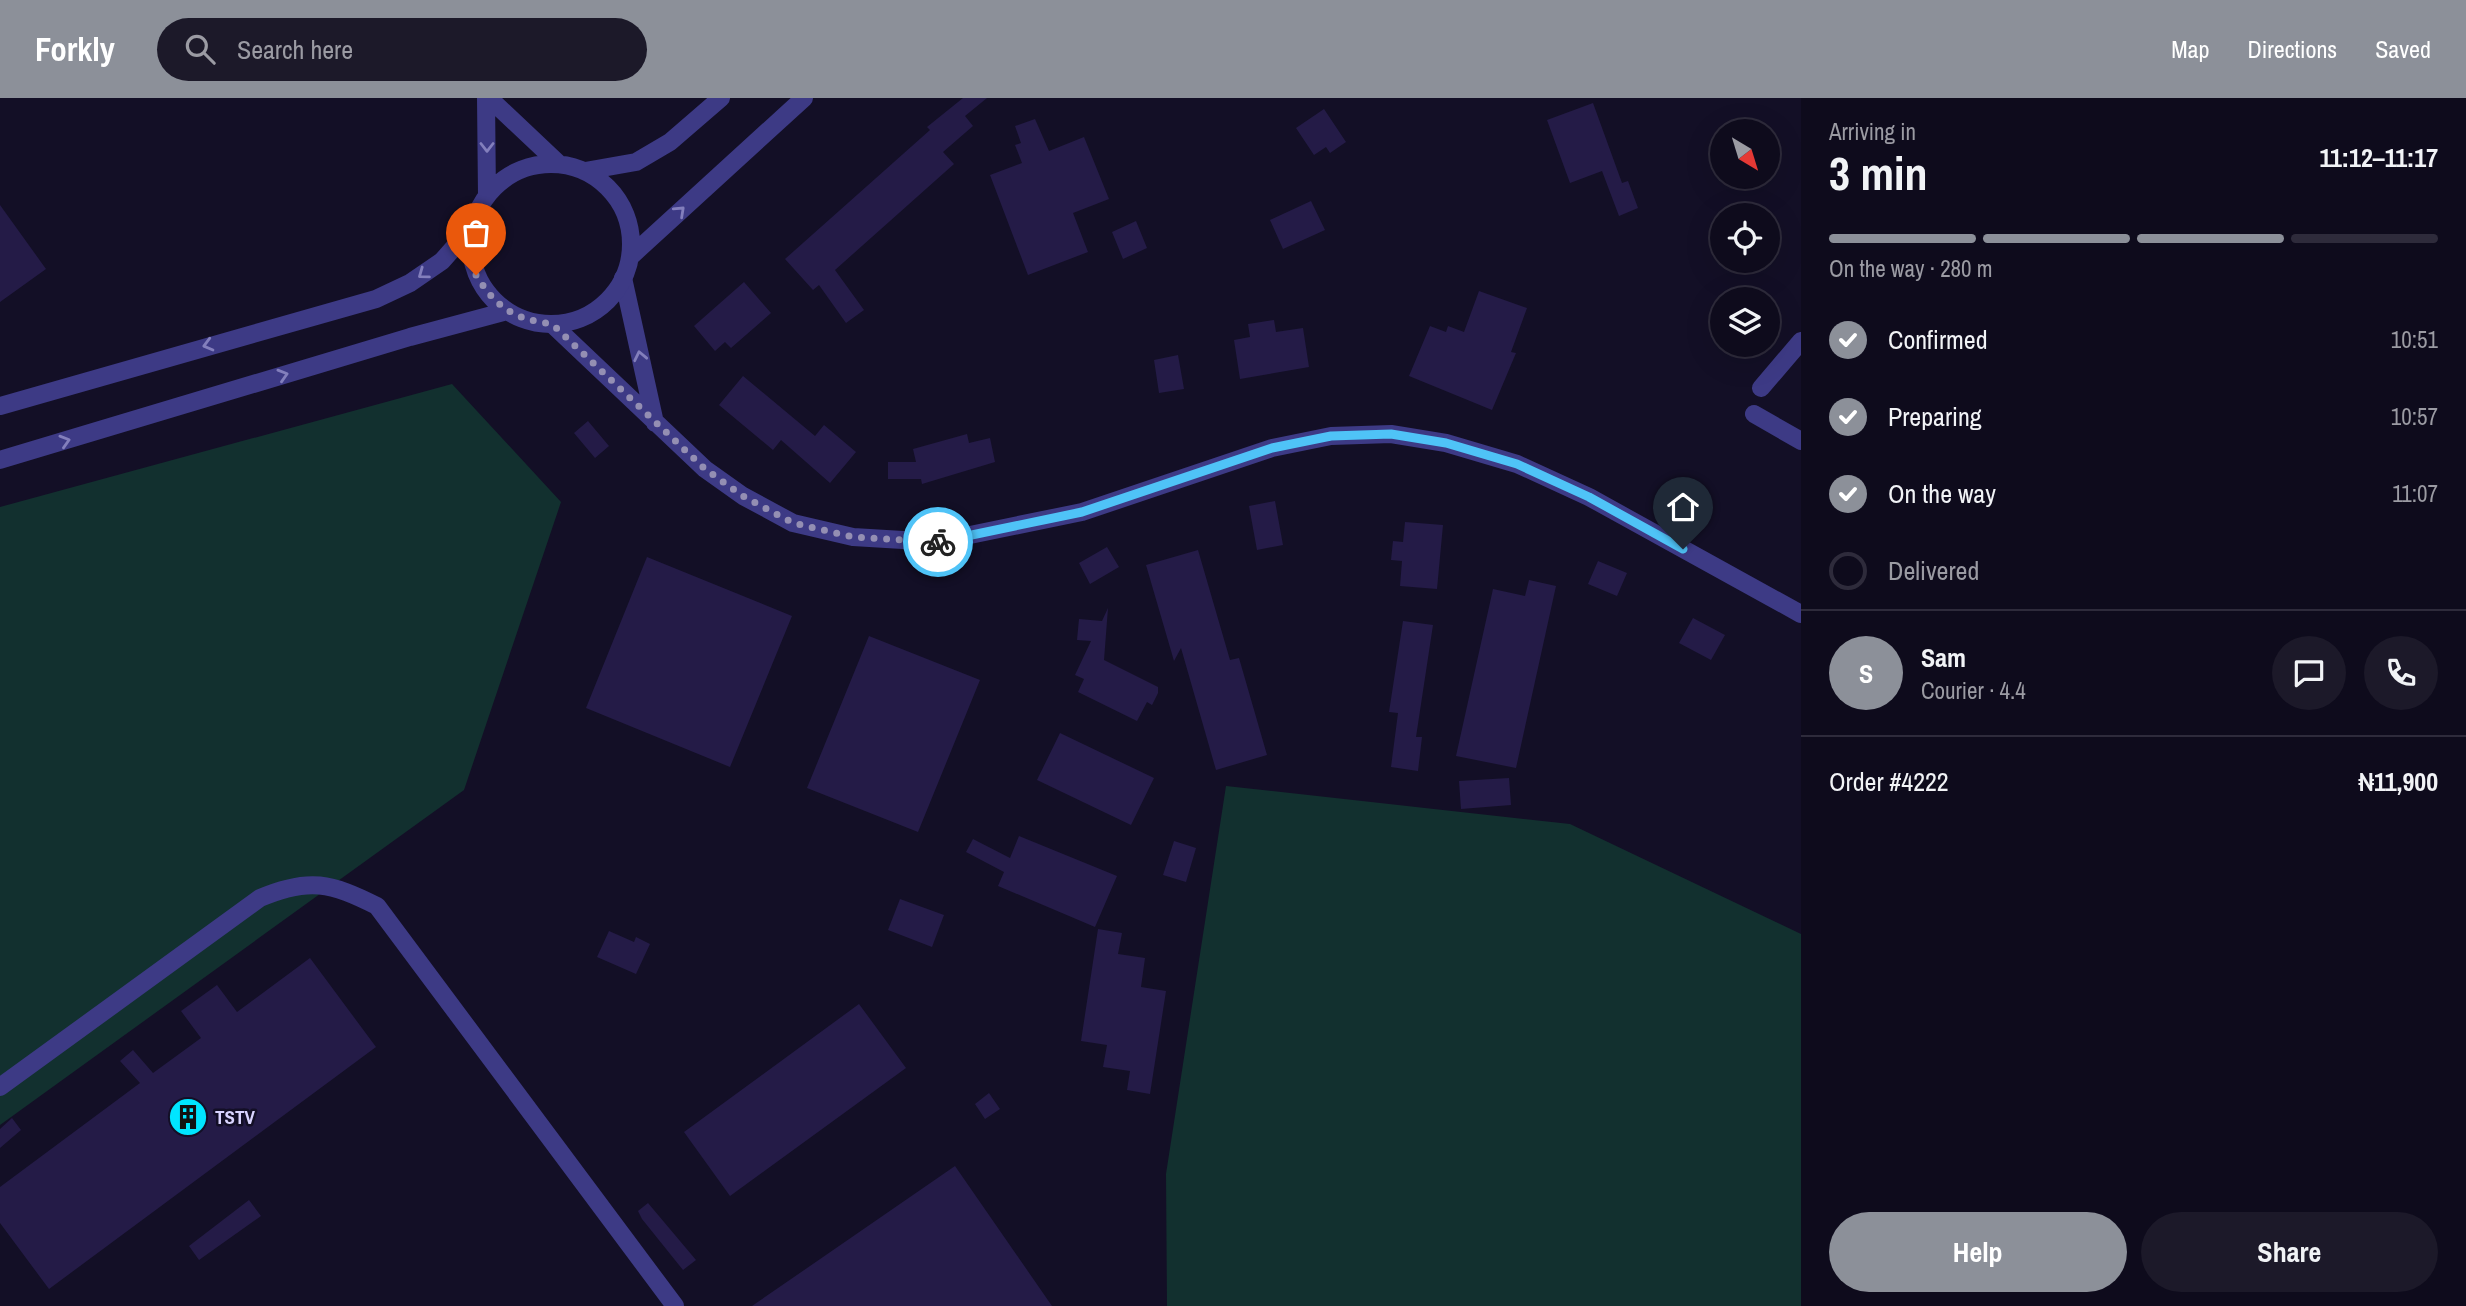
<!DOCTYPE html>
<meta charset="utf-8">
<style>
body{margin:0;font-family:"Archivo Narrow",sans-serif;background:#1c1929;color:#f1f3f6;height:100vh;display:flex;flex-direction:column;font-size:26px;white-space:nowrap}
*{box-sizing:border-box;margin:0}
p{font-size:23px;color:#9b9ba3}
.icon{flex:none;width:38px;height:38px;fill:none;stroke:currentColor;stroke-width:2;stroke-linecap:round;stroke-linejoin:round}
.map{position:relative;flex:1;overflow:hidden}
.side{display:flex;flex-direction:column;background:#0e0b1c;width:665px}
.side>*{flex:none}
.needle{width:46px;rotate:142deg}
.buttons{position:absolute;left:1710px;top:21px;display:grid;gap:14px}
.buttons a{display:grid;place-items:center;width:70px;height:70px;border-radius:50%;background:#0e0b1c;box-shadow:0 7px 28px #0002,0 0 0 2px #2e2b3b;font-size:35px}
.pin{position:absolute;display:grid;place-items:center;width:60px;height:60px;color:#fff;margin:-72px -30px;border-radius:50% 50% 50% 0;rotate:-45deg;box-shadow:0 0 7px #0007}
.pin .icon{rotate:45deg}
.courier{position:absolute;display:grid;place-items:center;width:70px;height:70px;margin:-35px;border:5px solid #4fc3f7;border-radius:50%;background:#fff;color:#222;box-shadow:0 2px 9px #0007}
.summary em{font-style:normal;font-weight:700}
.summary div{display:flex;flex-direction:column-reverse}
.summary{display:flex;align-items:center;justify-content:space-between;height:119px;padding:0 28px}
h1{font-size:46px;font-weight:700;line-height:52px}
.bar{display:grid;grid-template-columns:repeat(4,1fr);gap:10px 7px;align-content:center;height:84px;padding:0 28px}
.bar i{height:9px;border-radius:5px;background:#2e2b3b}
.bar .selected{background:#8c9099}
.bar p{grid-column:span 4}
.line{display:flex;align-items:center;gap:18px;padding:0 28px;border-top:2px solid #2e2b3b}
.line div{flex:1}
.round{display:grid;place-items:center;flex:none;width:74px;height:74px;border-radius:37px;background:#1c1929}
ol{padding:0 28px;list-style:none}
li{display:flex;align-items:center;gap:21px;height:77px}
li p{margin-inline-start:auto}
li .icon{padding:7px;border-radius:50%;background:#8c9099;color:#fff;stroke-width:4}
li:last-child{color:#9b9ba3}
li i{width:38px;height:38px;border:4px solid #2e2b3b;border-radius:50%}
.action{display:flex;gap:14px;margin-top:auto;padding:14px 28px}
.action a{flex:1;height:80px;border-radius:42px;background:#8c9099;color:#fff;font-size:28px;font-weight:700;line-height:80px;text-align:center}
.action a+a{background:#1c1929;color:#f1f3f6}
header{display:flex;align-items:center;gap:42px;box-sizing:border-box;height:98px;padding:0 35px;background:#8c9099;color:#fff}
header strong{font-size:33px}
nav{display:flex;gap:38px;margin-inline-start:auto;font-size:24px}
.search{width:490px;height:63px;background:#1c1929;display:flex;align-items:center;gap:18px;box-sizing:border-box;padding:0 24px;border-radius:38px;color:#9b9ba3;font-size:26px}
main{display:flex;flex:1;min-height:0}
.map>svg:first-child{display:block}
.green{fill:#12302f}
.building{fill:#241b47}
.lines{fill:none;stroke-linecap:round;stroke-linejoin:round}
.minor{stroke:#3d3a85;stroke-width:18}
.tertiary{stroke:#3d3a85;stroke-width:18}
.oneway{stroke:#837fbc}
.done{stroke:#948fb3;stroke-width:7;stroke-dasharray:0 12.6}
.route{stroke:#4fc3f7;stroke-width:9}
.labels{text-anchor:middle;stroke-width:5;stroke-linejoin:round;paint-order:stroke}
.poi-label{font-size:19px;font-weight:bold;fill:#d9d4ff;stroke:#130f26;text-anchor:start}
</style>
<header>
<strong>Forkly</strong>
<div class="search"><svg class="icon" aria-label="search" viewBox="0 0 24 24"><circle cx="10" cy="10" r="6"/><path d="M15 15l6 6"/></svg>Search here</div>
<nav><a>Map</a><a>Directions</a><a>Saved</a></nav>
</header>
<main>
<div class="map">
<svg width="1801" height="1208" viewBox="0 0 1801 1208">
<rect width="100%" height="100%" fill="#130f26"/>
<path class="green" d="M452,286L561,404L464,692L0,1027V409Z
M1226,688L1570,726L1801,836V1208H1167L1166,1076Z"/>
<path class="building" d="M963,0H987L965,18L973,28L943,54L954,66L835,172L864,212L846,225L819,187L813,192L785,161L930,32L927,29Z
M1593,5L1622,85L1628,83L1638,110L1619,118L1602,73L1570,85L1547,22Z
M1324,11L1346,44L1330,55L1326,49L1314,57L1296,30Z
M1035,21L1049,53L1084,39L1109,101L1073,115L1088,154L1028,177L990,77L1022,65L1015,47L1021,45L1015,28Z
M1311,103L1325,132L1283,151L1270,122Z
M0,107L46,171L0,204Z
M1136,123L1147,150L1123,161L1112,134Z
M744,184L771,215L731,250L725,244L715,253L694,228Z
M1479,193L1527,210L1511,254L1516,255L1492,312L1409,278L1430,228L1446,234L1448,228L1464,234Z
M1274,222L1276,234L1303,230L1309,269L1240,281L1234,242L1250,239L1248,226Z
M1178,257L1184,291L1159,295L1154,262Z
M743,278L815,338L824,327L856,354L830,385L781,342L773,352L719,307Z
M588,323L609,348L595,360L574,335Z
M967,336L969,345L990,340L995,364L922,386L921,381H888V364H916L913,351Z
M1275,403L1283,447L1257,452L1249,408Z
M1405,424L1443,427L1437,491L1400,488L1402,463L1391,462L1393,443L1403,444Z
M1107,449L1119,469L1090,486L1079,465Z
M1198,452L1230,562L1239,560L1267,657L1216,672L1181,550L1174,563L1146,467Z
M647,459L792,518L730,669L586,610Z
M1598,463L1627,475L1617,498L1588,486Z
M1529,482L1556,488L1516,670L1456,658L1493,491L1525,498Z
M1108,510L1104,562L1158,589V595L1152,607L1147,604L1137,623L1078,594L1084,581L1075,577L1091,543L1077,542L1079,521L1102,523Z
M1693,520L1725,537L1711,562L1679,545Z
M1403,523L1433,527L1416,639H1422L1418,673L1391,669L1398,615L1389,614Z
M869,538L980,582L918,734L807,690Z
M1060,635L1154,680L1131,727L1037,682Z
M1509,680L1511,707L1461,711L1459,683Z
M1019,738L1117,778L1095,829L998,788L1004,774L966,754L973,741L1010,760Z
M1174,743L1196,750L1186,784L1163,777Z
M900,801L944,817L932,849L888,832Z
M1098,831L1122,835L1118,856L1145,860L1141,889L1166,893L1150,996L1127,992L1130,973L1103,969L1107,947L1081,943Z
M609,833L634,844L636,839L650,846L636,876L597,859Z
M310,860L376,949L49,1191L0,1125V1089L140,985L120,963L133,952L153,975L201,940L181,913L217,887L237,914Z
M859,906L906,970L730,1098L684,1034Z
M989,995L1000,1011L985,1021L975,1006Z
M12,1020L21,1032L0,1050V1031Z
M955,1068L1052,1208H752Z
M249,1102L261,1118L199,1162L189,1148Z
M648,1105L696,1162L683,1172L642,1121L638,1113Z"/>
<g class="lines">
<path class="minor" d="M623,180L655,325
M552,226L705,371L743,398L793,425L853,439L936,444L1082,414L1272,350L1331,338L1391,336L1446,345L1517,366L1589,399L1801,516
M1761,290L1801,243
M1754,316L1801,343
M0,989L260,800C309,779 331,785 377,808L675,1208"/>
<path class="tertiary" d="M486,0L487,98
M489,0L559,66
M471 146a80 80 0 1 1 160 0a80 80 0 1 1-160 0Z
M585,73L636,64L670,44L721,0
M630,159L804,0
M0,308L376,201L410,185L442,163L472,129
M0,362L410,239L507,213"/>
</g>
<defs><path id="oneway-chevron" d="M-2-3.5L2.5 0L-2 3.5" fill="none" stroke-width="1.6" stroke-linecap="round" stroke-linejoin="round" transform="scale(1.75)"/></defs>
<g class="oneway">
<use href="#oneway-chevron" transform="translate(487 49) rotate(90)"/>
<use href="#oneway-chevron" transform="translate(680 113) rotate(-43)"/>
<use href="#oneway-chevron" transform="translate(423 176) rotate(144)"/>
<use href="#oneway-chevron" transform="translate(208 247) rotate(165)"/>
<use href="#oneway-chevron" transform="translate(640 258) rotate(-102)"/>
<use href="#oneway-chevron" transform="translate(283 277) rotate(-17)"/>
<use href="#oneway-chevron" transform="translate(65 343) rotate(-17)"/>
</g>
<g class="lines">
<path class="done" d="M476,177C496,209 513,221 552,226L705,371L743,398L793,425L853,439L938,444"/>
<path class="route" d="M938,444L1082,414L1272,350L1331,338L1391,336L1446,345L1517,366L1589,399L1683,451"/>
</g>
<defs>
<g id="building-disc" transform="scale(2.0125)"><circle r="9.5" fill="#00e5ff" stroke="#130f26"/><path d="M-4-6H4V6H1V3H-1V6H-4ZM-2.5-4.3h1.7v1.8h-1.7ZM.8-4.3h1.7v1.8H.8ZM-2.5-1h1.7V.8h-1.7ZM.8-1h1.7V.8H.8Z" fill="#111"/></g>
</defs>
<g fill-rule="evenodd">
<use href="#building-disc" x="188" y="1019"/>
</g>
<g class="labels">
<g class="poi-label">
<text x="215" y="1026">TSTV</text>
</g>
</g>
</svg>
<div class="buttons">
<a><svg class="needle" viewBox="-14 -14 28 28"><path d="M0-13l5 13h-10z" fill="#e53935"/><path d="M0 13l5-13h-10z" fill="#9b9ba3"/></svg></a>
<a><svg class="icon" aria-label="locate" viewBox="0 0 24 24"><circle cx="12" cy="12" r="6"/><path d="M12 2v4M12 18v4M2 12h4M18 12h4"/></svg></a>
<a><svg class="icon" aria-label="layers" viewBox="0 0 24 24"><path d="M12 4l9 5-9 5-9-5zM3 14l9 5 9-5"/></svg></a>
</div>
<div class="pin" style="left:476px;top:177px;background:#ea580c"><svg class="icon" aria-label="bag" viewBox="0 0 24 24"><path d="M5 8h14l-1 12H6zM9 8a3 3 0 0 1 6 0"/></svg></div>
<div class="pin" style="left:1683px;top:451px;background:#1f2937"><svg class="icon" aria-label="home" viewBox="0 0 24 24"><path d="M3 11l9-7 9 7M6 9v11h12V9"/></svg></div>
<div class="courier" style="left:938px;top:444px"><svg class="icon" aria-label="bike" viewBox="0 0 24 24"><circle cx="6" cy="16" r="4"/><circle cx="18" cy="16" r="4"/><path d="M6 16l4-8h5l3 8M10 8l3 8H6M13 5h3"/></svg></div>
</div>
<section class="side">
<div class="summary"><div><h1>3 min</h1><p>Arriving in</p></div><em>11:12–11:17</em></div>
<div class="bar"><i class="selected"></i><i class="selected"></i><i class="selected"></i><i></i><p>On the way · 280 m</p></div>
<ol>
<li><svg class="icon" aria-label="check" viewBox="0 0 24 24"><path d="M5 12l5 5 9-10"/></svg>Confirmed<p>10:51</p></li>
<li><svg class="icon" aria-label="check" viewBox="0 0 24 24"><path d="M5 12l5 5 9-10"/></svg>Preparing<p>10:57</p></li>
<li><svg class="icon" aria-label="check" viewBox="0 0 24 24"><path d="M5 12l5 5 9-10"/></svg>On the way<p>11:07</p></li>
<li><i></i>Delivered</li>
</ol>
<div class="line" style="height:126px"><b class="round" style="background:#8c9099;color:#fff">S</b><div><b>Sam</b><p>Courier · 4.4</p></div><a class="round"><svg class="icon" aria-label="chat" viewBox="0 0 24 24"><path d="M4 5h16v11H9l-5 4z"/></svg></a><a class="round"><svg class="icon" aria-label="phone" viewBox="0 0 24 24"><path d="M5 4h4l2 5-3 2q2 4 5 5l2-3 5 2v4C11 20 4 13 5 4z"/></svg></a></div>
<div class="line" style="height:91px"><div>Order #4222</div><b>₦11,900</b></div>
<div class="action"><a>Help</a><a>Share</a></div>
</section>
</main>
